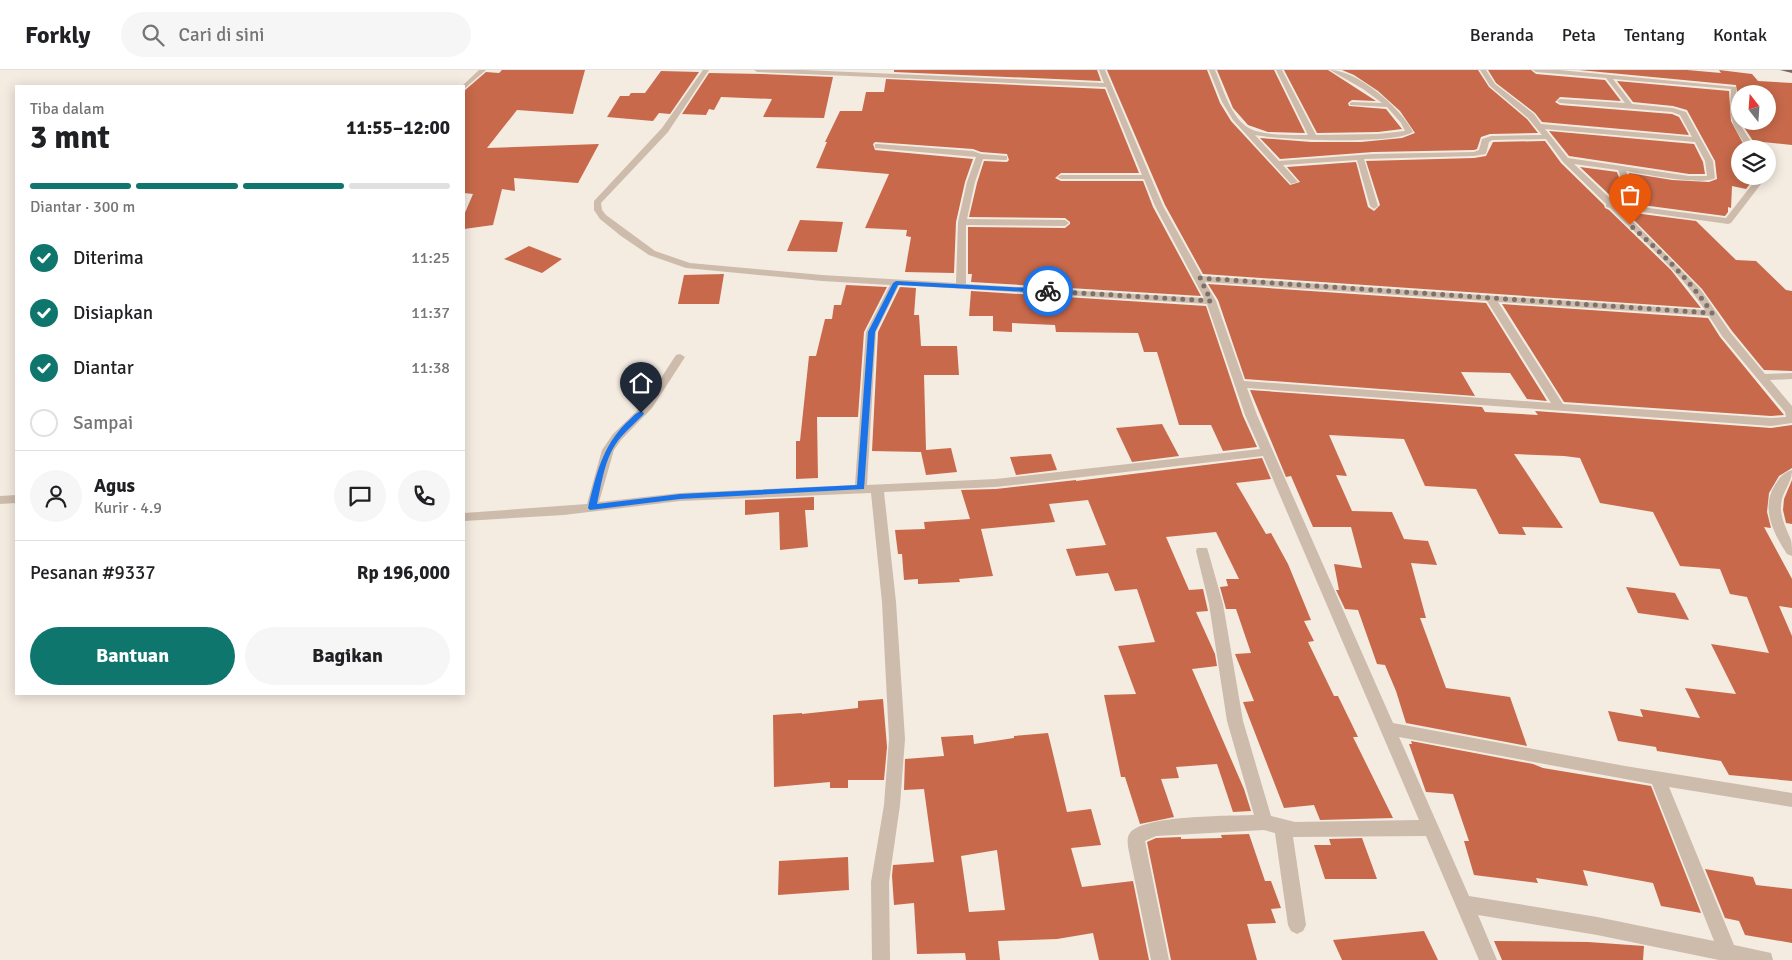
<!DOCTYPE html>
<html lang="id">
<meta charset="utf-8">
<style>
body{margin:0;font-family:Signika,sans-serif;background:#f6f6f6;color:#202124;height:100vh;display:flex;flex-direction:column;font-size:19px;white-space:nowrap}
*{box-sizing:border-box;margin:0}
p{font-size:16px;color:#757577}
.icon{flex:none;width:28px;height:28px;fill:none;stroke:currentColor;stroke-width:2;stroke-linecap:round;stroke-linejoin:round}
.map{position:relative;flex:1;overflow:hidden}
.side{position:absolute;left:15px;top:15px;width:450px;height:610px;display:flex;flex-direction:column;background:#fff;border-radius:0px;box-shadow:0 2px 12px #0003}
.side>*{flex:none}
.needle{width:32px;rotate:343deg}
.buttons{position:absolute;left:1731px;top:15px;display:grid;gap:10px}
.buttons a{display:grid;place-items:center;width:45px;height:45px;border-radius:50%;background:#fff;box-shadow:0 2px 12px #0003;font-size:25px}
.pin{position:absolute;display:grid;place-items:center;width:42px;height:42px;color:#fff;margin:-51px -21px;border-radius:50% 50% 50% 0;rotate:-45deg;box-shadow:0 0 5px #0007}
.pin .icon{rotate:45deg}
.courier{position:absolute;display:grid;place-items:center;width:50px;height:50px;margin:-25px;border:4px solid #1a73e8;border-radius:50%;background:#fff;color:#222;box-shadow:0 1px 6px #0007}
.head em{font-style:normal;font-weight:800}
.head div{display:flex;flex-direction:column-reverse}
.head{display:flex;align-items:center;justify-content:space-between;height:85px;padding:0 15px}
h1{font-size:32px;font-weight:800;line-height:38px}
.bar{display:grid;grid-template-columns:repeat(4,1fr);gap:8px 5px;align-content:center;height:60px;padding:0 15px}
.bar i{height:6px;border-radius:4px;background:#e0e0e0}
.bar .active{background:#0f766e}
.bar p{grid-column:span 4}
.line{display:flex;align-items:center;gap:12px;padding:0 15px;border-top:1px solid #e0e0e0}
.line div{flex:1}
.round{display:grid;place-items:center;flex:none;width:52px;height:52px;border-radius:26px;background:#f6f6f6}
ol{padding:0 15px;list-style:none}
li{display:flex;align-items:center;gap:15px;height:55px}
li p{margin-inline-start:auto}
li .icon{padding:5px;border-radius:50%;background:#0f766e;color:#fff;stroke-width:4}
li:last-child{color:#757577}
li i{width:28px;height:28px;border:2px solid #e0e0e0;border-radius:50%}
.action{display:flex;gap:10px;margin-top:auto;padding:10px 15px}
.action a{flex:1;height:58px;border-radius:30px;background:#0f766e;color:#fff;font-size:20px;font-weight:800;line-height:58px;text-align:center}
.action a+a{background:#f6f6f6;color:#202124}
header{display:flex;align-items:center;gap:30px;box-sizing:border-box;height:70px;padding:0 25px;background:#fff;border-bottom:1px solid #e0e0e0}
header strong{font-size:24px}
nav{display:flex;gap:28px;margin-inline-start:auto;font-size:18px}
.search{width:350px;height:45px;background:#f6f6f6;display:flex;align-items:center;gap:12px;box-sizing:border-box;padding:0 18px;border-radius:28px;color:#757577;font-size:19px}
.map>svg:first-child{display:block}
.building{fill:#c8694b;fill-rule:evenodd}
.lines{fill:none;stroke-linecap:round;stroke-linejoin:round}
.minor{fill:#cdbbac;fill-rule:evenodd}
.primary{fill:#7d675c;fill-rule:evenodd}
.route{fill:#1a73e8}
.done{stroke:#7c716b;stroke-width:5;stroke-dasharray:0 9}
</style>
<header>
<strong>Forkly</strong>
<div class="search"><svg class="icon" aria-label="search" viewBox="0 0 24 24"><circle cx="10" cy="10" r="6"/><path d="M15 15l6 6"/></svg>Cari di sini</div>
<nav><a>Beranda</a><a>Peta</a><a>Tentang</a><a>Kontak</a></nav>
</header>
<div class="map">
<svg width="1792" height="890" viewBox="0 0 1792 890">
<rect width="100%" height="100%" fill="#f4ebe1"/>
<path class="building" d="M502,0H585L573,44L517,40L487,78L599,74L578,113L514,108L515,121L502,119L493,155L464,159V145L473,124L464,123V21L486,2L499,3Z
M894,0H1097L1101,11L894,2Z
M1107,0H1207L1220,33L1231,51L1290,115L1300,112L1287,97L1356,92L1368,137L1374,141L1380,135L1366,91L1474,88L1486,86L1493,72L1545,71L1561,93L1604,135L1605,138L1609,140L1671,200L1701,238L1203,204L1165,135Z
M1217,0H1274L1305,63L1268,62L1248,55L1233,38Z
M1284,0H1328L1376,31L1352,30L1348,33L1349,36L1386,39L1402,59L1378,62L1317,63Z
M1342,0H1478L1489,17L1527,49L1538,63L1490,64L1481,67L1477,79L1474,80L1373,82L1280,89L1260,68L1311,72H1361L1402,68L1415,63L1400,41L1378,21L1354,5Z
M1488,0H1531L1536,4L1605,10L1621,31L1560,27L1555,32L1560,35L1672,44L1679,47L1689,65L1542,52L1535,43L1496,13Z
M1579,0H1687L1721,3L1719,0L1752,4L1758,11L1792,13V75L1753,71L1742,54L1741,51H1768V24H1740V44L1736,15Z
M661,1L699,2L670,44L659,43L653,51L607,47L620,26H629L631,23H645Z
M709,3L762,4L833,7L824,48L763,47L772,29L721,27L714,40L709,39L706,45L682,44Z
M886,9L1105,19L1139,103H1061L1055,108L1061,111H1143L1153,137L1201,226L971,212L972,204H968V157L1065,158L1070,154V152L1065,148L969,147L977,113L984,91L1007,92L1009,90L1007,84L981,82L973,79L875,72L873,74L875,80L973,89L965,112L956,152L954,203L905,202L911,167L906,166L907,160L865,158L889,104L816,98L827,72H825L840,41H862L866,22H884Z
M1617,11L1729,21L1731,51L1746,79H1740V106H1750V114L1746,119L1732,116L1731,138L1728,137V142L1725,146L1642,135L1629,103L1672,110L1709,112L1717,109L1715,91L1687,40L1673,36L1633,32Z
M1549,61L1694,74L1703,92L1705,104H1689L1569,86Z
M1580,97L1617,102L1629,134L1616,131Z
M1626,142L1696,151L1736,190L1756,191L1786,220L1792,221V301L1764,300L1732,261L1702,219Z
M800,150L843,152L837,182L787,181Z
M529,176L562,189L542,203L504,189Z
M724,204L719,234H678L684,205Z
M1208,214L1486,233L1547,331L1527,329L1510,303L1461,302L1475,326L1245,309L1218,230Z
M846,215L887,217L864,262L858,347H817L818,408L796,409V371H800L809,286H816L825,249H832L834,235H841Z
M900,217L916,218L914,245H919L921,276H957L959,305H924L926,380L951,378L957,402L926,405L921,382L872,381L878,262Z
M971,221L1206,236L1243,346L1257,377L1223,381L1211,355H1179L1157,282H1144L1138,263L1056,262L1055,255L1012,253V262L993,261V246H969Z
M1502,234L1708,248L1720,267L1784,345L1771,346L1564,332Z
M1250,320L1482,337L1485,342L1538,345L1535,341L1771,358L1792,355V398L1779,406L1769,423L1767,442L1771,458L1764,457L1792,509V538L1779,536L1792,566V711L1729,705L1721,691L1657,681L1656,677L1618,671L1608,641L1643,647L1640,639L1700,648L1685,618L1736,624L1711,574L1769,583L1747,527L1730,524L1720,499L1680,496L1653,442L1600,433L1580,388L1564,386L1514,384L1563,458L1522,457L1526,465L1499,464L1476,419L1425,416L1404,369L1329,365L1347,406L1336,405L1352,441L1392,442L1404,469L1428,471L1437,495L1411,493L1426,548H1420L1446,618L1510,627L1527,676L1406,653L1396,621L1385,595L1377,594L1358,540L1345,539L1336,520H1339L1334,494L1362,498L1351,457H1313L1291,406L1286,407Z
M1162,354L1179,386L1132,392L1116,358Z
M1051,384L1057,400L1016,405L1010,387Z
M1262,388L1271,409L1236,413L1266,464L1271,463L1288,494L1311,550L1304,551L1314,571L1308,572L1334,626H1338L1358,667H1353L1393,748L1320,750L1314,735L1284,738L1243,632L1254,631L1235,584L1251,583L1236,539H1226L1220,517L1228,516L1226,509H1239L1216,462L1166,467L1189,520L1203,519L1208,541L1196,542L1215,584L1217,596L1192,599L1244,719L1251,741L1233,742L1217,694L1176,697L1179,708L1161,709L1174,747L1140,754L1125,707H1121L1104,625L1136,624L1118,576L1155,572L1137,519L1115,521L1108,503L1076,506L1066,479L1106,475L1088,430L1049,434L1055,452L981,459L993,506L959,509L960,512L918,514V509L904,510L902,484H898L895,460L925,459L924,452L970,449L961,420L996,419L1076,410V411Z
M1792,410V454L1786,453L1783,440L1784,429Z
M814,427V440H805L808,477L780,480L779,442L745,445V430Z
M1626,517L1675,523L1689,550L1638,543Z
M883,629L887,677L884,710H848V718H830V712L774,717L773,645L802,643V644L858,638V631Z
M1048,663L1067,742L1091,739L1101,775L1071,778L1082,817L1133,811L1149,890H1099L1093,863L1057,869L998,871L1000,890H966L965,883L917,884L914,833L894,835L892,806L893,795L934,792L924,719L904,720L905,689L944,686L941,667L973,665L974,674L1014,668V666ZM997,780L1005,840L969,842L961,786Z
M1411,671L1533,694L1543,698L1651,716L1701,843L1661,836L1653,813L1583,800L1588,816L1536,808L1538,813L1474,805L1464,771H1469L1453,724L1426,722L1409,674H1412Z
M1249,764L1265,811H1271L1281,838L1271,839L1276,853L1247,854L1257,890H1171L1147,772L1156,768L1181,767V769L1222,768L1221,765Z
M1362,768L1377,809H1325L1314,775H1331L1329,769Z
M848,787L849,820L778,825L779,791Z
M1705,799L1753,807L1756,815L1792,819V873L1745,865L1739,851L1725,848Z
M1424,861L1438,890H1342L1333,870Z
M1494,871L1588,872L1644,876L1643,890H1502Z"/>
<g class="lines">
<path class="minor" d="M479,0H486L464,19L462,16Z
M703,0H709L668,62L601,133L602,140L606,145L655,181L690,193L822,205L956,213L958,152L967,112L976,87L875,78V74H878L973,81L981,84L1007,86V90H1004L983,89L975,112L967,149L1065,150L1069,153L1065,156L966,155V214L1204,228L1155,136L1144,109H1061L1057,107L1061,105H1142L1106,17L757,2L754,0H803L1104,13L1099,0H1105L1163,136L1202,206L1705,240C1679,201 1642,170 1610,138L1606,137V134L1563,92L1546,69L1492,70L1489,72L1486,84L1474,86L1364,89L1378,136L1374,139L1370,136L1357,90L1283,95L1298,112L1291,114L1233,50L1222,32L1209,0H1215C1223,18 1230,45 1247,57C1260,66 1293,65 1308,65L1276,0H1282L1316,65L1378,64L1405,61L1401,53L1387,37L1350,35V33L1352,32L1382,33L1363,19L1330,0C1357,0 1401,38 1413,62C1393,75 1281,70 1255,65L1279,91L1373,84L1474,82L1479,80L1482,69L1491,66L1542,65L1528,48L1490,16L1480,0H1486L1495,14L1534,44L1541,54L1692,67L1680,45L1672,42L1560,33L1557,31L1560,29L1625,33L1606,8L1536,2L1533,0H1559L1736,17L1737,38L1740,55L1756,79H1748C1731,53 1729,50 1731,19L1613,9L1632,34L1673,38L1686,42L1713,91L1715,108C1704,116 1643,104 1626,101L1641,137L1726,148L1754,112L1756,106H1764L1761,114L1731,153L1728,154L1621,139L1701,220L1730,262L1765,304L1792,303V309L1770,310L1792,336V353L1771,356L1247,318L1257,345L1393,653L1625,696L1792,723V737L1669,717L1734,875L1771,883L1773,890H1719L1597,865L1478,845L1497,890H1479L1426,766L1293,767L1306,855L1303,861L1297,864L1291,861L1288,855L1275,763L1264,760L1156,766L1145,771L1169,890H1151L1129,782C1128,776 1126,768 1130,763C1143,745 1229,746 1254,745L1227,651L1209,534L1196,481L1197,478H1207L1208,481L1223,534L1243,651L1271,746L1295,752L1419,750L1263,386L996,417L884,422L896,532L905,669L900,735L889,812L890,890H872L871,812L884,735L889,669L882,532L871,423L680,431L564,445L464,451V443L587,434L602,380L613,364L644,334L676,285L680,284L685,287L652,338L621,370L614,380L599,432L680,423L855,415L866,262L890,215L822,211L686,198L649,185L621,166L600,149L594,140V131L662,58ZM1545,59L1695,72L1705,91L1707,106H1689L1568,88ZM1574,94L1618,100L1632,136L1615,133ZM1205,212L1487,231L1551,333L1244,311L1216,231ZM899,215L1207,234L1245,345L1260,379L996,409L867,415L876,262ZM1498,232L1709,246L1722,266L1785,342L1786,347L1771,348L1563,334ZM1399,667L1652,714L1714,871L1597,847L1469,826Z
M1792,400C1792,415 1780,422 1781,440C1782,451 1787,460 1791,470C1792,475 1792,481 1792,486L1787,484C1774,464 1760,438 1775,415C1779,408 1784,402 1792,400Z
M16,425V433L0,434V426Z"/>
<path class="primary" d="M1780,0H1792V3Z"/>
</g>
<path class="route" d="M896,211L1048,219L1051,221L1048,223L898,215L875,262L864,419L680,429L590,440L588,438C596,405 602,377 626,353C631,349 635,343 641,341L644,343L643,345C636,352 628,359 621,367C605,385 602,412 597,434L680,424L857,415L868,262L893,213Z"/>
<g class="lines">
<path class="done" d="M1048,221L1211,231L1200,208L1712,243C1689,209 1661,182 1630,155"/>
</g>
</svg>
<div class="buttons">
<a><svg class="needle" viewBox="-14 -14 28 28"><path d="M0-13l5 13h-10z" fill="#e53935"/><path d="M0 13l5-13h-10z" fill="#757577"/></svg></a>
<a><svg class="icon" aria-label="layers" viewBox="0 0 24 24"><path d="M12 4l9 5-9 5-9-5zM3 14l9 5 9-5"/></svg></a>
</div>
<div class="pin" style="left:1630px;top:155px;background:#ea580c"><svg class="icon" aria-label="bag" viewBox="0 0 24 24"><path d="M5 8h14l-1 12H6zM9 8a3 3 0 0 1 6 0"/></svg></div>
<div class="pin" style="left:641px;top:343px;background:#1f2937"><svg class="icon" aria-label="home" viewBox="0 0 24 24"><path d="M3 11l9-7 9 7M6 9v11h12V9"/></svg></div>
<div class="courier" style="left:1048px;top:221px"><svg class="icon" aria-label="bike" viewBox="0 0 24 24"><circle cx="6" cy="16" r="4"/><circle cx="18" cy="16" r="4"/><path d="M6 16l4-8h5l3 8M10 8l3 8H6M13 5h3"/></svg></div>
<section class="side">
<div class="head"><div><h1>3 mnt</h1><p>Tiba dalam</p></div><em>11:55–12:00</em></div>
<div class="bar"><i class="active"></i><i class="active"></i><i class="active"></i><i></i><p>Diantar · 300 m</p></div>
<ol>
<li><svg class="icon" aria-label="check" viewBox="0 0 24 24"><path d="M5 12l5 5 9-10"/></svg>Diterima<p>11:25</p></li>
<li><svg class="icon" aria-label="check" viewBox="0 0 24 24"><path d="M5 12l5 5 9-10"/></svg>Disiapkan<p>11:37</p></li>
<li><svg class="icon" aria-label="check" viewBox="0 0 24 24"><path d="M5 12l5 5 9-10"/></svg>Diantar<p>11:38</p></li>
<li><i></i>Sampai</li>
</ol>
<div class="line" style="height:90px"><a class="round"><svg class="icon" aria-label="person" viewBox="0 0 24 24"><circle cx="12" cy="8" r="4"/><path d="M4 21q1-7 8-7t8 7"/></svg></a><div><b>Agus</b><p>Kurir · 4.9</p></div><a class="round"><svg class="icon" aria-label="chat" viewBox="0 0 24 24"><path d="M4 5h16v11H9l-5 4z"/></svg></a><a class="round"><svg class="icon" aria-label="phone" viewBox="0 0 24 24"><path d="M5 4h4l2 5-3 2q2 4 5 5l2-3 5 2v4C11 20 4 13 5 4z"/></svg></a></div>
<div class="line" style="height:65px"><div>Pesanan #9337</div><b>Rp 196,000</b></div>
<div class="action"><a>Bantuan</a><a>Bagikan</a></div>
</section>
</div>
